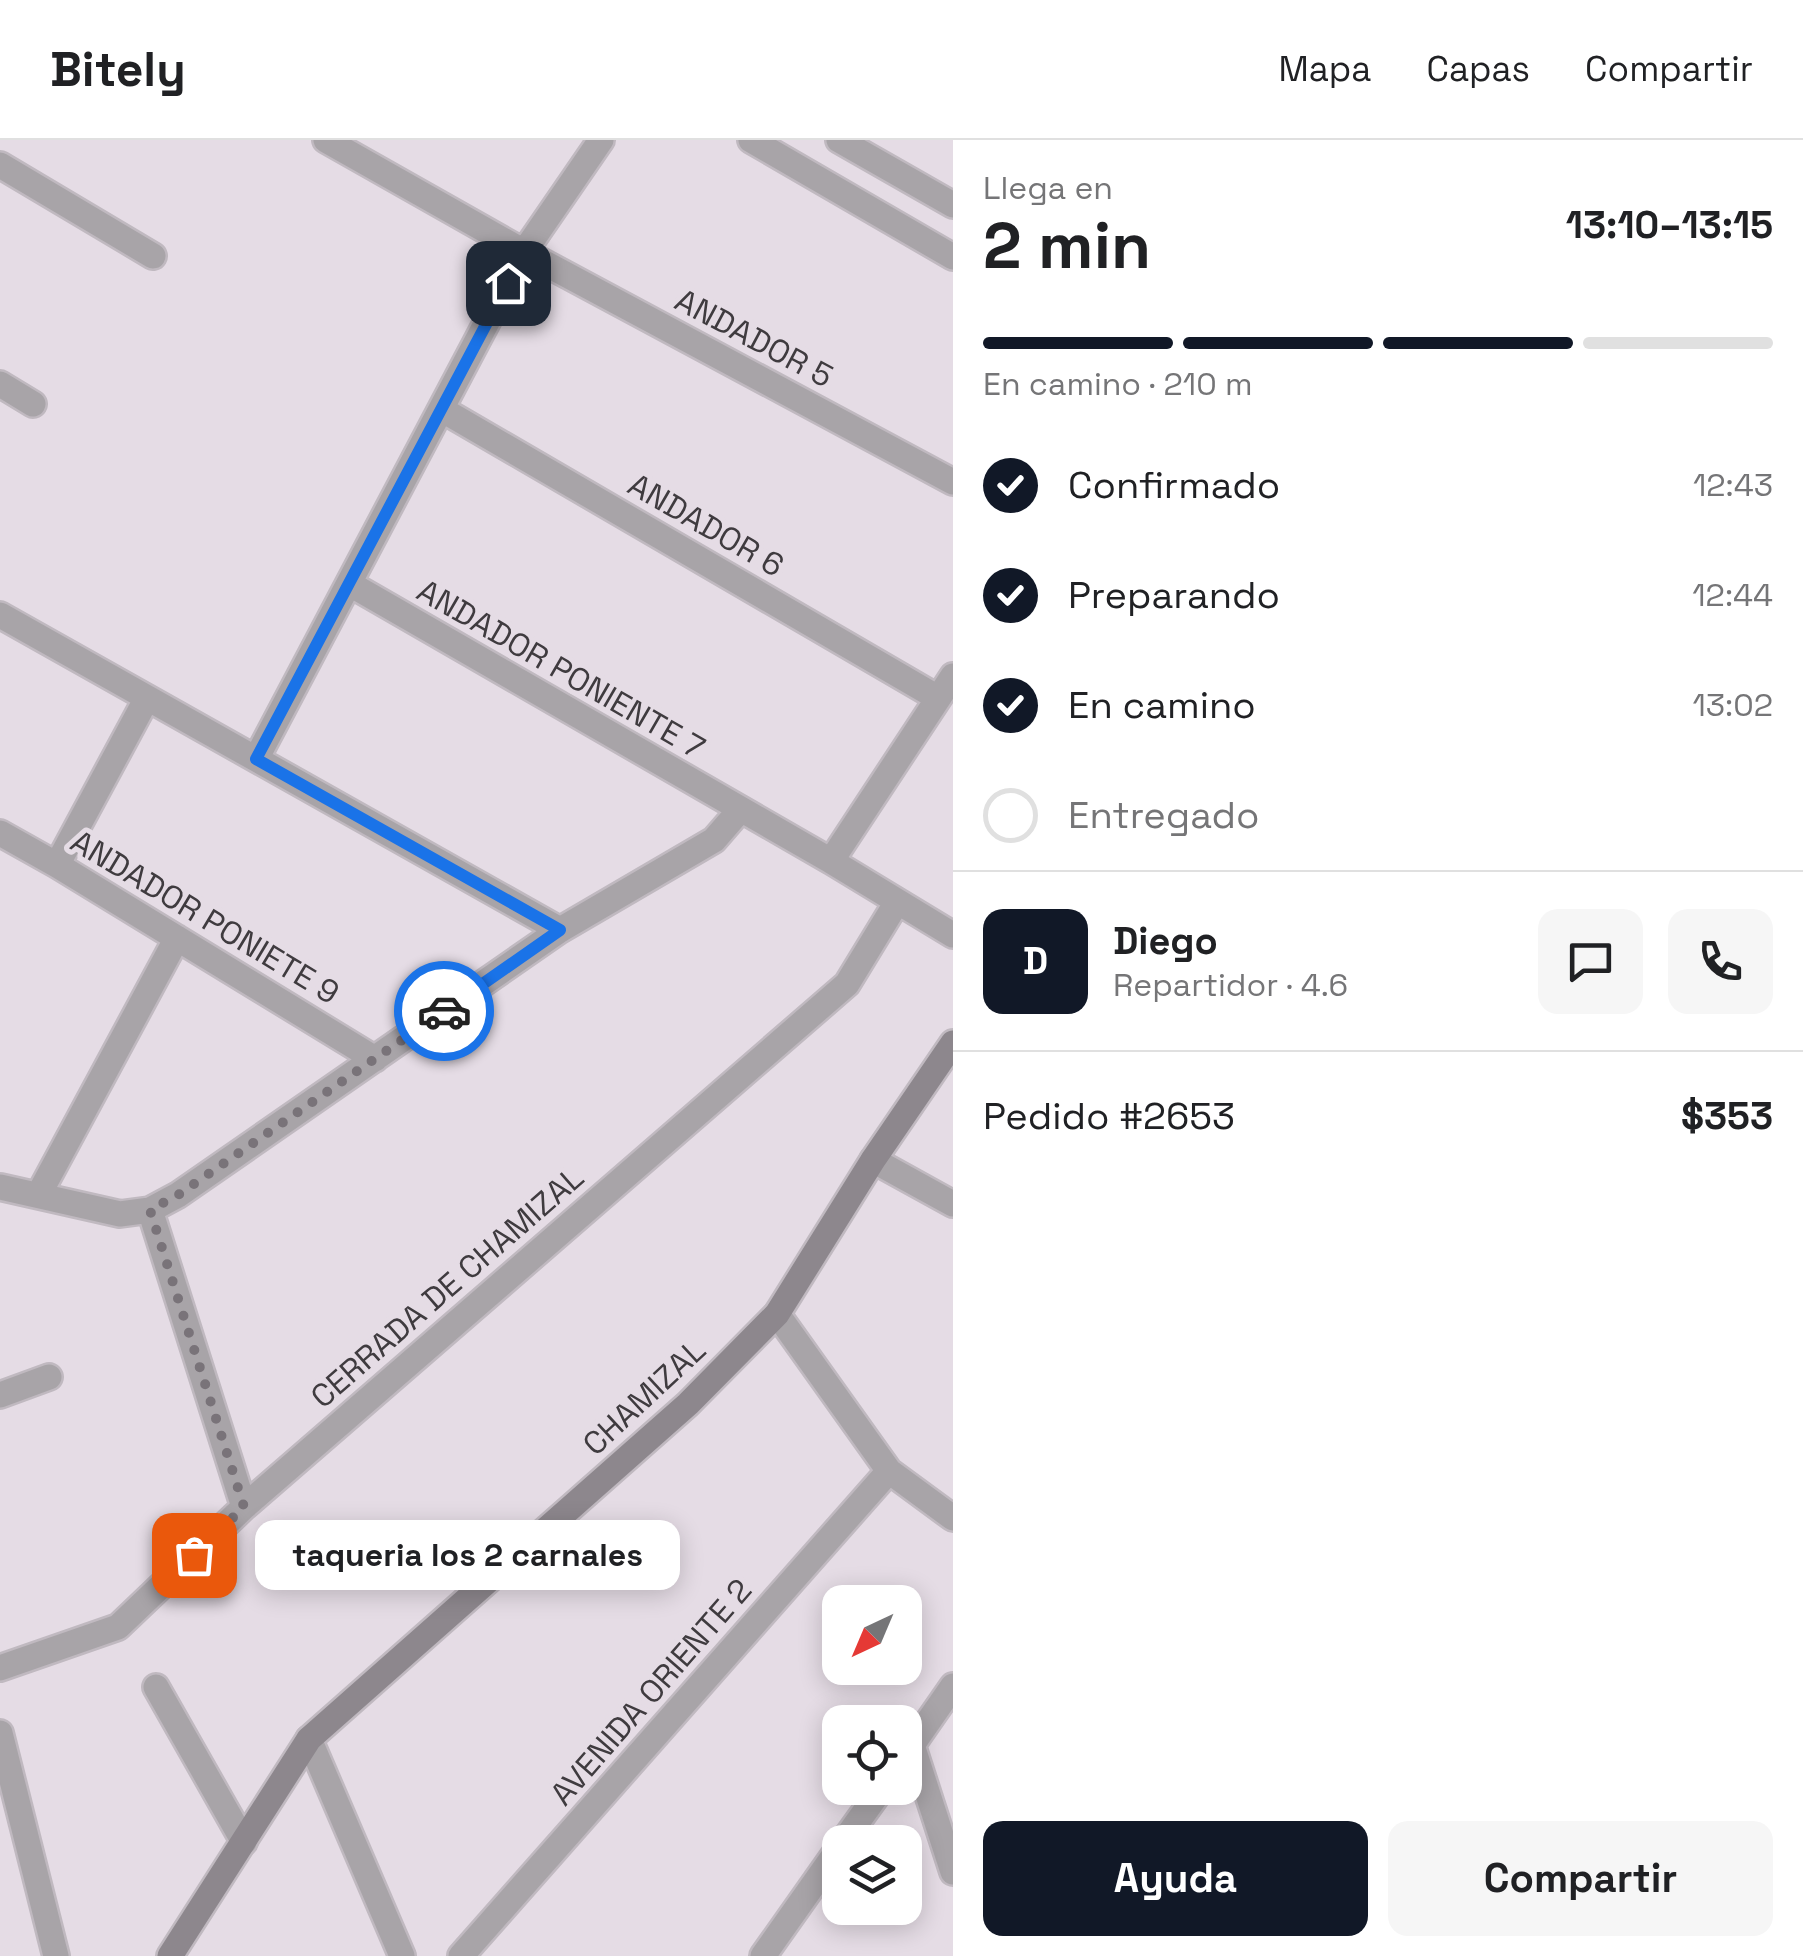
<!DOCTYPE html>
<html lang="es">
<meta charset="utf-8">
<style>
body{margin:0;font-family:"Space Grotesk",sans-serif;background:#f6f6f6;color:#202124;height:100vh;display:flex;flex-direction:column;font-size:38px;white-space:nowrap}
*{box-sizing:border-box;margin:0}
p{font-size:32px;color:#757577}
.icon{flex:none;width:55px;height:55px;fill:none;stroke:currentColor;stroke-width:2;stroke-linecap:round;stroke-linejoin:round}
.map{position:relative;flex:1;overflow:hidden}
.panel{display:flex;flex-direction:column;background:#fff;width:850px}
.panel>*{flex:none}
.needle{width:65px;rotate:224deg}
.controls{position:absolute;left:822px;top:1445px;display:grid;gap:20px}
.controls a{display:grid;place-items:center;width:100px;height:100px;border-radius:20px;background:#fff;box-shadow:0 5px 25px #0003;font-size:50px}
.pin{position:absolute;display:grid;place-items:center;width:85px;height:85px;color:#fff;margin:-42px;border-radius:20px;box-shadow:0 5px 15px #0006}
.courier{position:absolute;display:grid;place-items:center;width:100px;height:100px;margin:-50px;border:8px solid #1a73e8;border-radius:50%;background:#fff;color:#222;box-shadow:0 2px 12px #0007}
.bubble{position:absolute;height:70px;border-radius:20px;background:#fff;box-shadow:0 5px 25px #0003;font-size:32px;font-weight:600;line-height:70px;text-align:center}
.overview em{font-style:normal;font-weight:600}
.overview div{display:flex;flex-direction:column-reverse}
.overview{display:flex;align-items:center;justify-content:space-between;height:170px;padding:0 30px}
h1{font-size:65px;font-weight:600;line-height:75px}
.bar{display:grid;grid-template-columns:repeat(4,1fr);gap:15px 10px;align-content:center;height:120px;padding:0 30px}
.bar i{height:12px;border-radius:8px;background:#e0e0e0}
.bar .current{background:#111827}
.bar p{grid-column:span 4}
.line{display:flex;align-items:center;gap:25px;padding:0 30px;border-top:2px solid #e0e0e0}
.line div{flex:1}
.round{display:grid;place-items:center;flex:none;width:105px;height:105px;border-radius:20px;background:#f6f6f6}
ol{padding:0 30px;list-style:none}
li{display:flex;align-items:center;gap:30px;height:110px}
li p{margin-inline-start:auto}
li .icon{padding:10px;border-radius:50%;background:#111827;color:#fff;stroke-width:4}
li:last-child{color:#757577}
li i{width:55px;height:55px;border:5px solid #e0e0e0;border-radius:50%}
.cta{display:flex;gap:20px;margin-top:auto;padding:20px 30px}
.cta a{flex:1;height:115px;border-radius:20px;background:#111827;color:#fff;font-size:40px;font-weight:600;line-height:115px;text-align:center}
.cta a+a{background:#f6f6f6;color:#202124}
header{display:flex;align-items:center;gap:60px;box-sizing:border-box;height:140px;padding:0 50px;background:#fff;border-bottom:2px solid #e0e0e0}
header strong{font-size:48px}
nav{display:flex;gap:55px;margin-inline-start:auto;font-size:35px}
main{display:flex;flex:1;min-height:0}
.map>svg:first-child{display:block}
.lines{fill:none;stroke-linecap:round;stroke-linejoin:round}
.street-casing{stroke:#c0b9c0;stroke-width:30}
.secondary-casing{stroke:#c0b9c0;stroke-width:30}
.street{stroke:#a8a4a8;stroke-width:25}
.secondary{stroke:#8d878d;stroke-width:25}
.done{stroke:#797379;stroke-width:10;stroke-dasharray:0 18}
.route{stroke:#1a73e8;stroke-width:12}
.labels{text-anchor:middle;stroke-width:10;stroke-linejoin:round;paint-order:stroke}
.street-label{font-size:32px;fill:#3f3b3f;stroke:#e5dce5}
</style>
<header>
<strong>Bitely</strong>
<nav><a>Mapa</a><a>Capas</a><a>Compartir</a></nav>
</header>
<main>
<div class="map">
<svg width="953" height="1816" viewBox="0 0 953 1816">
<rect width="100%" height="100%" fill="#e5dce5"/>
<g class="lines">
<g class="street-casing">
<path id="street" d="M326,0L524,112L953,342
M751,0L953,117
M839,0L953,65
M0,25L153,116
M0,244L33,264
M441,269L938,558
M350,444L831,721L953,795
M0,475L560,790
M256,619L524,112L601,0
M0,693L57,725L375,919
M831,721L953,536
M57,725L147,558
M873,1020L953,1064
M0,1047L120,1074L150,1070L178,1055L560,790L714,700L740,670
M39,1054L177,798
M150,1070L244,1367
M777,1174L889,1331L953,1378
M0,1255L49,1237
M0,1528L118,1487L244,1367L847,844L897,762
M156,1547L244,1702
M0,1593L56,1816
M309,1599L402,1816
M912,1605L953,1732
M905,1615L953,1546
M843,1702L882,1648
M461,1816L889,1331
M763,1816L840,1707"/>
</g>
<g class="secondary-casing">
<path id="secondary" d="M170,1816L309,1599L688,1264L777,1174L873,1020L953,903"/>
</g>
<use href="#street" class="street"/>
<use href="#secondary" class="secondary"/>
</g>
<g class="lines">
<path class="done" d="M194,1415L244,1367L150,1070L178,1055L444,871"/>
<path class="route" d="M444,871L560,790L256,619L508,143"/>
</g>
<g class="labels">
<g class="street-label">
<text transform="translate(754 198) rotate(28)" y="11">ANDADOR 5</text>
<text transform="translate(706 385) rotate(30)" y="11">ANDADOR 6</text>
<text transform="translate(561 529) rotate(30)" y="11">ANDADOR PONIENTE 7</text>
<text transform="translate(205 777) rotate(31)" y="11">ANDADOR PONIETE 9</text>
<text transform="translate(447 1147) rotate(-41)" y="11">CERRADA DE CHAMIZAL</text>
<text transform="translate(644 1257) rotate(-43)" y="11">CHAMIZAL</text>
<text transform="translate(651 1552) rotate(-49)" y="11">AVENIDA ORIENTE 2</text>
</g>
</g>
</svg>
<div class="controls">
<a><svg class="needle" viewBox="-14 -14 28 28"><path d="M0-13l5 13h-10z" fill="#e53935"/><path d="M0 13l5-13h-10z" fill="#757577"/></svg></a>
<a><svg class="icon" aria-label="locate" viewBox="0 0 24 24"><circle cx="12" cy="12" r="6"/><path d="M12 2v4M12 18v4M2 12h4M18 12h4"/></svg></a>
<a><svg class="icon" aria-label="layers" viewBox="0 0 24 24"><path d="M12 4l9 5-9 5-9-5zM3 14l9 5 9-5"/></svg></a>
</div>
<div class="pin" style="left:194px;top:1415px;background:#ea580c"><svg class="icon" aria-label="bag" viewBox="0 0 24 24"><path d="M5 8h14l-1 12H6zM9 8a3 3 0 0 1 6 0"/></svg></div>
<div class="pin" style="left:508px;top:143px;background:#1f2937"><svg class="icon" aria-label="home" viewBox="0 0 24 24"><path d="M3 11l9-7 9 7M6 9v11h12V9"/></svg></div>
<div class="courier" style="left:444px;top:871px"><svg class="icon" aria-label="car" viewBox="0 0 24 24"><path d="M5 17H2v-5l4-1 3-4h7l3 4 3 1v5h-3M9 17h6M6 11h13"/><circle cx="7" cy="17" r="2"/><circle cx="17" cy="17" r="2"/></svg></div>
<div class="bubble" style="left:255px;top:1380px;width:425px">taqueria los 2 carnales</div>
</div>
<section class="panel">
<div class="overview"><div><h1>2 min</h1><p>Llega en</p></div><em>13:10–13:15</em></div>
<div class="bar"><i class="current"></i><i class="current"></i><i class="current"></i><i></i><p>En camino · 210 m</p></div>
<ol>
<li><svg class="icon" aria-label="check" viewBox="0 0 24 24"><path d="M5 12l5 5 9-10"/></svg>Confirmado<p>12:43</p></li>
<li><svg class="icon" aria-label="check" viewBox="0 0 24 24"><path d="M5 12l5 5 9-10"/></svg>Preparando<p>12:44</p></li>
<li><svg class="icon" aria-label="check" viewBox="0 0 24 24"><path d="M5 12l5 5 9-10"/></svg>En camino<p>13:02</p></li>
<li><i></i>Entregado</li>
</ol>
<div class="line" style="height:180px"><b class="round" style="background:#111827;color:#fff">D</b><div><b>Diego</b><p>Repartidor · 4.6</p></div><a class="round"><svg class="icon" aria-label="chat" viewBox="0 0 24 24"><path d="M4 5h16v11H9l-5 4z"/></svg></a><a class="round"><svg class="icon" aria-label="phone" viewBox="0 0 24 24"><path d="M5 4h4l2 5-3 2q2 4 5 5l2-3 5 2v4C11 20 4 13 5 4z"/></svg></a></div>
<div class="line" style="height:130px"><div>Pedido #2653</div><b>$353</b></div>
<div class="cta"><a>Ayuda</a><a>Compartir</a></div>
</section>
</main>
